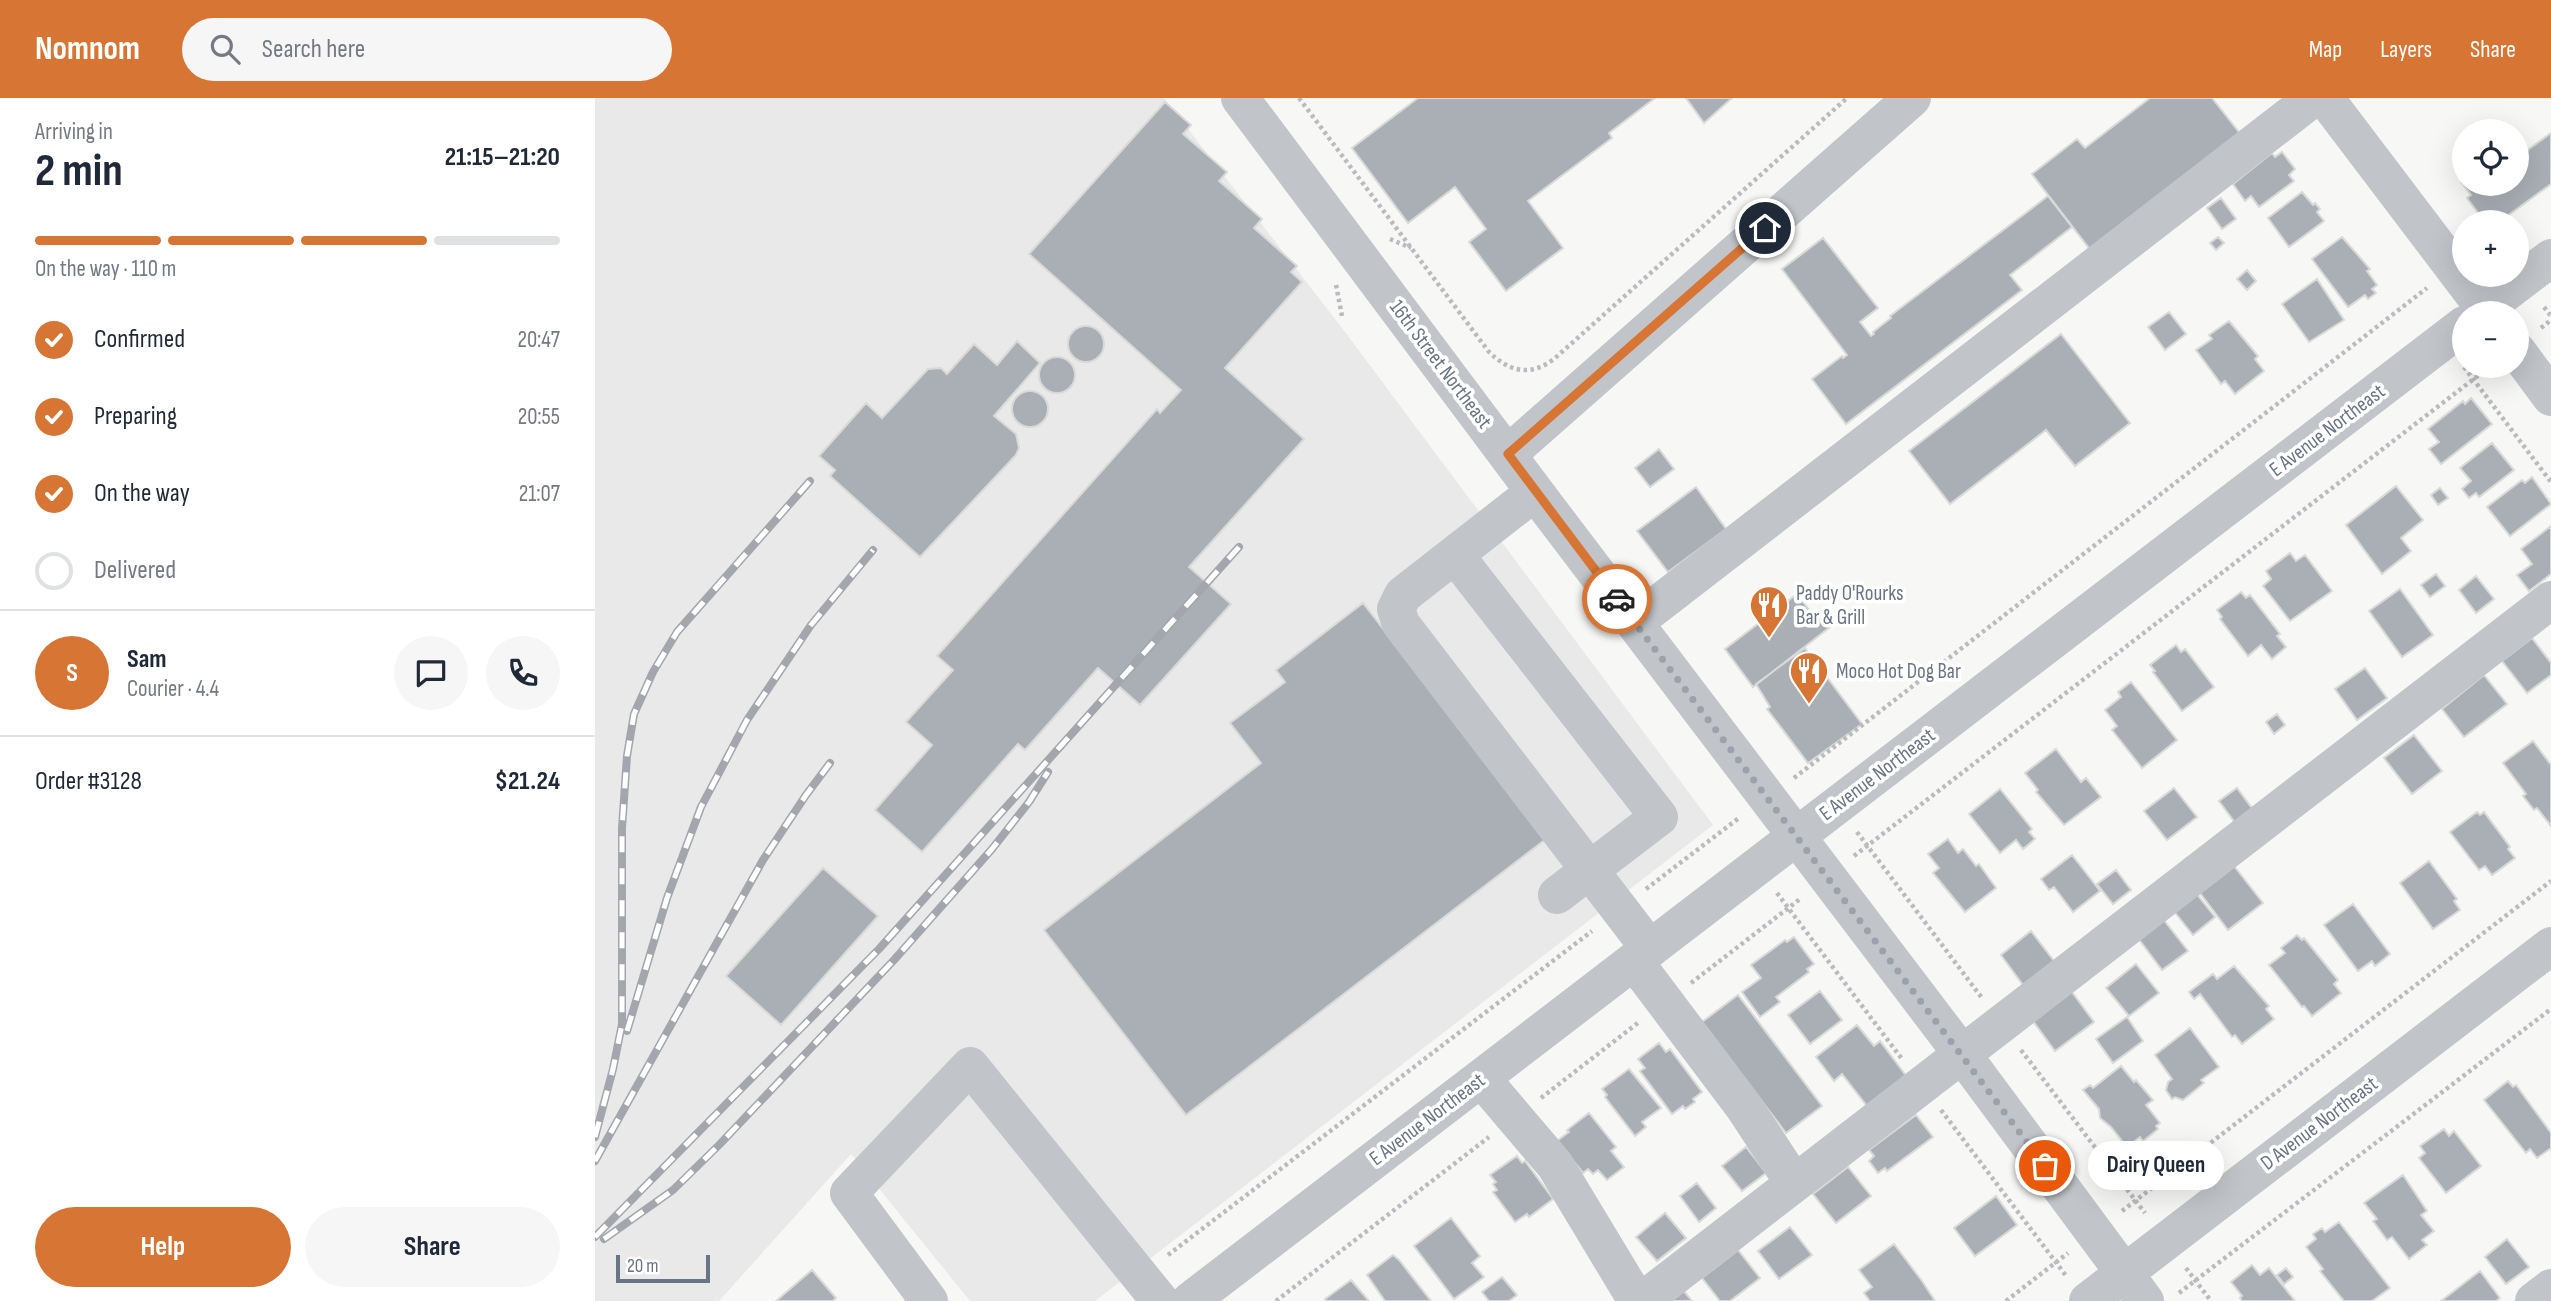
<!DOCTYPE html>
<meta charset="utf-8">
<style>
body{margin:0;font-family:"Sofia Sans Condensed",sans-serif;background:#f6f6f7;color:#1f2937;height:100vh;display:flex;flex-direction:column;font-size:26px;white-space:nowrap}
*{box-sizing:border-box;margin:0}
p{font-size:23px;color:#747a83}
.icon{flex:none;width:38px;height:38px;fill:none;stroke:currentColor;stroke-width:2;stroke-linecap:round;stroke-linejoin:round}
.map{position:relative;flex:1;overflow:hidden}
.panel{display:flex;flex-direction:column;background:#fff;width:595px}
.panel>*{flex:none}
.fabs{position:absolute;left:1857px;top:21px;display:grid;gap:14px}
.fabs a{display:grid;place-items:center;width:77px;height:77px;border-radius:50%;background:#fff;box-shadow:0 7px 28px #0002;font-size:35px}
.scale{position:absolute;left:21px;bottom:18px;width:94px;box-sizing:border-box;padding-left:7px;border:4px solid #697484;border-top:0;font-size:19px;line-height:24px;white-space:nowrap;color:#697484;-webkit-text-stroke:5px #fff;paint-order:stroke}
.pin{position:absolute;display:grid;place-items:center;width:60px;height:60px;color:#fff;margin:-30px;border:4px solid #fff;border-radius:50%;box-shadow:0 2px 7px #0007}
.courier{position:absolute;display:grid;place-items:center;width:70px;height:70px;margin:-35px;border:5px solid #d77535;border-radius:50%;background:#fff;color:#222;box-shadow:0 2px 9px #0007}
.bubble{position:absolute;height:49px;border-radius:24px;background:#fff;box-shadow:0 7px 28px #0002;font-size:23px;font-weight:700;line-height:49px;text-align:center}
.headline em{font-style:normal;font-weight:700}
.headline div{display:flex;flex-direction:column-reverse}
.headline{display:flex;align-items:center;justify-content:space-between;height:119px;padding:0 35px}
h1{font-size:46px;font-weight:700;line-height:52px}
.bar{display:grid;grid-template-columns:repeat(4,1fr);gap:10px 7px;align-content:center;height:84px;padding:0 35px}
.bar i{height:9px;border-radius:5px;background:#e0e1e3}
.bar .active{background:#d77535}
.bar p{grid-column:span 4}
.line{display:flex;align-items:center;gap:18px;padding:0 35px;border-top:2px solid #e0e1e3}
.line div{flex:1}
.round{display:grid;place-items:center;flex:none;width:74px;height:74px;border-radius:37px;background:#f6f6f7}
ol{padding:0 35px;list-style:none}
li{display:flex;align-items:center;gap:21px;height:77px}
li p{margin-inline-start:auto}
li .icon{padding:7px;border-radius:50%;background:#d77535;color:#fff;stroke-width:4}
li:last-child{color:#747a83}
li i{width:38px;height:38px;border:4px solid #e0e1e3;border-radius:50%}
.primary-button{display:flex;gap:14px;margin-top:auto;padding:14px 35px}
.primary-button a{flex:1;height:80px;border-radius:42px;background:#d77535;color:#fff;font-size:28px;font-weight:700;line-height:80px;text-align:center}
.primary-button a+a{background:#f6f6f7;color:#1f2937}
header{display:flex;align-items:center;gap:42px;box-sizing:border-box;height:98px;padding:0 35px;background:#d77535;color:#fff}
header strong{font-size:33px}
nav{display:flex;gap:38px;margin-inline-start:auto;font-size:24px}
.search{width:490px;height:63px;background:#f6f6f7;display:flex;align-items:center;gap:18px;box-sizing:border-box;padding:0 24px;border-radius:38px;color:#747a83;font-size:26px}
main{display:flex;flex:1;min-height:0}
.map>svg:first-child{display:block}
.built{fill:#e8e9e8}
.building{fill:#aaafb6;stroke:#d9d9d8;stroke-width:2}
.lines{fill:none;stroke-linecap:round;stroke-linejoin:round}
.path{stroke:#b9bbbe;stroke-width:4.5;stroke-dasharray:3.5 3.5;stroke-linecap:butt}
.minor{stroke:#c1c4c8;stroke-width:38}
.rail-casing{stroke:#a3a7ad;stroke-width:8}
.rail{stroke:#fff;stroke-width:5;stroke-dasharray:16;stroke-linecap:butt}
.done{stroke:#9ba2ac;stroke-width:7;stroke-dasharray:0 12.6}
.route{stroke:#d77535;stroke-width:9}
.labels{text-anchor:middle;stroke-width:7;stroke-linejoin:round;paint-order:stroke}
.street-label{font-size:21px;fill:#697484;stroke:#fff}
.poi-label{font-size:21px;fill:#697484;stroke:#fff;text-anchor:start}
</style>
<header>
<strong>Nomnom</strong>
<div class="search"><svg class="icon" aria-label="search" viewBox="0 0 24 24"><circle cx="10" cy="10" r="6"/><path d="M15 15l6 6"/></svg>Search here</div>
<nav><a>Map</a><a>Layers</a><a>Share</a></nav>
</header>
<main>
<section class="panel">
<div class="headline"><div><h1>2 min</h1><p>Arriving in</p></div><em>21:15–21:20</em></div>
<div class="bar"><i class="active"></i><i class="active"></i><i class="active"></i><i></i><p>On the way · 110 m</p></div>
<ol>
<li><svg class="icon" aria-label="check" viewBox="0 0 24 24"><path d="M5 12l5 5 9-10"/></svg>Confirmed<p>20:47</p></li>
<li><svg class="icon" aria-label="check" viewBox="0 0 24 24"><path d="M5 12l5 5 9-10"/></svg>Preparing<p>20:55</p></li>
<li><svg class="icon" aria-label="check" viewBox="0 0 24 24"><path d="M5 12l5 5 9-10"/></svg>On the way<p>21:07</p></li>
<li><i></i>Delivered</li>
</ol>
<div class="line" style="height:126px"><b class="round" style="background:#d77535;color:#fff">S</b><div><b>Sam</b><p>Courier · 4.4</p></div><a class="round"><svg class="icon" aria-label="chat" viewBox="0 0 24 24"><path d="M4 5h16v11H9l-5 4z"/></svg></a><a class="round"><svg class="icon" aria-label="phone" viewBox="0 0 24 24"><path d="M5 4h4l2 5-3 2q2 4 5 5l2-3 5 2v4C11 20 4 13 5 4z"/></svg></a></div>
<div class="line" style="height:91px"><div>Order #3128</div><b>$21.24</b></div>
<div class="primary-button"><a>Help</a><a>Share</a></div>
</section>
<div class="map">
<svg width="1956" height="1203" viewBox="0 0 1956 1203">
<rect width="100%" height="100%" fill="#f7f8f5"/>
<path class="built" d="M0,0H569L747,230L1118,727L500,1203H375L256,1056L124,1203H0Z"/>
<path class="building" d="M823,0H1060L1014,35L1017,40L933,103L968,150L911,193L874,144L891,131L860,89L813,125L757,50Z
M1091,0H1137L1109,25Z
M1555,0H1617L1647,38L1497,154L1437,76L1482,41L1490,50Z
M570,4L596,27L588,36L632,74L624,83L667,121L659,130L702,168L696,174L707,184L630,270L709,341L594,469L636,506L545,607L503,570L430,652L423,646L327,754L280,712L337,647L311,624L358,572L342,558L562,311L565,315L586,292L434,156Z
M1956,35V86L1904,124H1890L1872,100L1876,97L1867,85L1922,86V58L1923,59Z
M1687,54L1700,71L1694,77L1699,83L1664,109L1656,98L1650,103L1638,86L1677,55L1680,59Z
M1707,94L1718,107L1720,105L1725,111L1722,114L1729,123L1694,149L1673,120Z
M1453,98L1477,129L1415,177L1427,192L1251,326L1217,281L1247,258L1248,260L1252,257L1187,171L1228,140L1283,210L1265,224L1276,238L1279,236L1278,234L1296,220L1295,218Z
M1626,100L1641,121L1627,131L1612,110Z
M1623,139L1629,145L1621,152L1615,145Z
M1747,139L1775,171L1772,173L1782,187L1777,191L1781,195L1773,201L1770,197L1753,209L1717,161Z
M1652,172L1661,183L1652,192L1642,181Z
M1722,181L1749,222L1714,244L1687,206Z
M1574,214L1591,236L1570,252L1553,229Z
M1634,223L1663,258L1660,261L1669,273L1640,296L1630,283L1626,286L1601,252L1617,241L1614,237Z
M473 246a18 18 0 1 1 36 0a18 18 0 1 1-36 0Z
M1466,236L1535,325L1480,368L1451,332L1355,406L1314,353Z
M422,243L445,265L399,318L421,336L424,350L421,357L325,459L235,378L240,372L224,358L271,305L287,320L333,271L346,270L352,276L379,246L402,267Z
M444 277a18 18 0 1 1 36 0a18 18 0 1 1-36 0Z
M417 311a18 18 0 1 1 36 0a18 18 0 1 1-36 0Z
M1876,300L1897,326L1846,366L1834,351L1844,344L1833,331L1868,303L1870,306Z
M1897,345L1919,372L1884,399L1881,395L1874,400L1867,391L1876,383L1865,370Z
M1064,351L1079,371L1055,389L1040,370Z
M1937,379L1956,406L1915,438L1892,409L1927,382L1930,385Z
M1801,388L1828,422L1806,440L1816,453L1787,476L1751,427Z
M1101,389L1131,431L1073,474L1042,433Z
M1845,390L1853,400L1843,407L1836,397Z
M1956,428V476L1934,493L1922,477L1937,466L1926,451Z
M1695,455L1701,463L1710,457L1737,493L1695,523L1668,488L1676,481L1671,473Z
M1841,476L1850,488L1835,499L1826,487Z
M1881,478L1899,501L1881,515L1864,492Z
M1805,491L1838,537L1807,559L1774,513Z
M1646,494L1651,500L1655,497L1685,536L1682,538L1691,549L1677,561L1666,547L1653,558L1625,521L1627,519L1622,512Z
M1202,496L1218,517L1223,514L1235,529L1158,589L1130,551Z
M768,505L951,741L591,1017L449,832L666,665L635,625L690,584L681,572Z
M1937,540L1956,565V577L1932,595L1907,563Z
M1581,547L1586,554L1590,551L1619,589L1587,613L1558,574L1560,573L1555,567Z
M1210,550L1267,626L1213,665L1172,611L1175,609L1161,586Z
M1770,570L1792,600L1762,622L1740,591Z
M1889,577L1912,606L1869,639L1847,611Z
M1536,584L1582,642L1547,670L1517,632L1522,628L1510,612L1526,599L1523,594Z
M1682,616L1690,627L1679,636L1671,624Z
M1819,637L1847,673L1817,696L1789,660Z
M1938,643L1956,667V728L1942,710L1939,712L1928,698L1931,696L1908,665Z
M1461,651L1486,684L1491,680L1506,699L1469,727L1441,694L1443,692L1430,675Z
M1579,690L1602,719L1572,742L1549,713Z
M1642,690L1659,713L1641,726L1624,703Z
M1405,691L1437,731L1434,734L1440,741L1428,751L1421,742L1405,755L1374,716Z
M1882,714L1885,717L1889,714L1915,749L1913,751L1920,760L1897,777L1890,768L1884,772L1855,734Z
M1353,741L1363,755L1368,751L1381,768L1384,766L1401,790L1370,814L1338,775L1344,770L1333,756Z
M1477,757L1505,793L1478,814L1459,789L1454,792L1446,781Z
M1834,763L1862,801L1859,803L1865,812L1838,831L1805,785Z
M1639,768L1668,805L1633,832L1605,795Z
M228,770L283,818L186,927L131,878Z
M1521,772L1536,792L1518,806L1502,786Z
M1600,794L1620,819L1598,837L1578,812Z
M1758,806L1795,856L1780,868L1777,863L1763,873L1729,827Z
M1568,821L1593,853L1567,872L1543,840Z
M1436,833L1459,863L1428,887L1406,857Z
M1702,837L1707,842L1709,840L1743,882L1739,886L1746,895L1717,918L1709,908L1707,909L1674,867L1690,855L1686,850Z
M1199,839L1219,866L1212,871L1214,874L1181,899L1185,904L1165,919L1147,894L1166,880L1156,867L1190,842L1192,844Z
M1541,866L1564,895L1534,918L1511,890Z
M1639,868L1674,908L1671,911L1679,921L1647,946L1640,937L1637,939L1605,896L1599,901L1594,894L1618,876L1622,881Z
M1474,890L1499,924L1460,953L1435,919Z
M1225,893L1247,922L1215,946L1193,917Z
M1143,897L1227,1008L1191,1035L1107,924Z
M1532,919L1548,943L1518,965L1501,941Z
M1262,927L1279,948L1285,943L1312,979L1272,1008L1247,976L1239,983L1221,959Z
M1595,930L1624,969L1606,982L1609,985L1588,1002L1580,999L1577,1001L1571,992L1573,984L1577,981L1560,957Z
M1064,945L1071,954L1075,951L1107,994L1098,1001L1100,1004L1090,1011L1088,1008L1077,1016L1045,973L1050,970L1043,961Z
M1526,968L1539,984L1541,982L1558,1002L1551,1007L1565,1025L1561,1028L1563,1031L1548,1043L1545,1039L1532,1049L1516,1029L1505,1020L1504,1011L1488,992L1495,987L1498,990Z
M1034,971L1066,1010L1047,1024L1051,1029L1040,1038L1010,999L1012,997L1007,991Z
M1913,983L1918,989L1921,987L1956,1035V1050L1942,1060L1935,1051L1931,1055L1889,1002Z
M994,1015L1021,1049L1016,1053L1029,1069L1012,1082L1003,1072L998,1076L993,1071L988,1075L962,1043L974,1034L972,1032Z
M1321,1017L1338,1039L1292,1073L1290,1070L1283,1075L1274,1063L1279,1058L1274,1052Z
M1849,1031L1854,1038L1859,1033L1886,1068L1851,1095L1824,1060L1830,1055L1825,1048Z
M1151,1049L1171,1075L1147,1093L1127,1068Z
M922,1058L927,1065L930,1063L958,1101L934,1119L932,1116L920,1124L898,1094L902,1092L898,1086L901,1084L895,1077Z
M1253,1069L1276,1098L1241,1125L1218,1096Z
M1808,1077L1832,1113L1826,1117L1839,1133L1827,1142L1832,1147L1814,1161L1797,1139L1792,1142L1778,1123L1782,1121L1769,1105Z
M1102,1085L1121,1110L1104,1124L1085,1098Z
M1401,1098L1422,1127L1380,1158L1359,1130Z
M1070,1115L1091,1140L1062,1163L1041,1139Z
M856,1120L885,1158L877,1165L889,1179L859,1201L819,1148Z
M1744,1124L1795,1190L1777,1203H1749L1725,1173L1728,1171L1711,1149L1721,1141L1718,1136L1727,1130L1730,1134Z
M1195,1129L1217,1157L1184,1181L1163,1153Z
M1912,1141L1934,1169L1911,1186L1890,1159Z
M1299,1146L1327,1183L1340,1203H1275L1269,1195L1277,1189L1264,1172Z
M1143,1152L1165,1180L1135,1203H1125L1107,1180Z
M798,1157L804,1162L836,1203H790L772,1177Z
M1657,1167L1665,1177L1674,1170L1700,1203H1647L1645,1200L1647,1198L1636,1184Z
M1691,1170L1698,1179L1689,1186L1682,1177Z
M217,1172L241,1200L238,1203H181Z
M1885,1173L1905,1200L1901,1203H1846Z
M907,1179L922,1197L914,1203H894L887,1194Z
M756,1182L774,1203H732L730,1201Z
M1088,1192L1097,1203H1074Z"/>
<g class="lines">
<path class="path" d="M704,0L894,254C915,274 935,279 959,261L1252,0
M795,141L816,150
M741,187L747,218
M1949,209L1956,218
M1946,230L1956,222
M1869,269L1956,384
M1199,680L1832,190
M1262,734L1387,900
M1259,758L1893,270
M1051,791L1144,720
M1182,795L1307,961
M1096,885L1205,801
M1426,952L1550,1115
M946,1000L1044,924
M1346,1012L1472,1179
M1527,1113L1956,783
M573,1157L997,833
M1591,1170L1616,1203
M1584,1195L1956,911
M681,1203L894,1039
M1411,1203L1473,1155"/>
<path class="minor" d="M645,0L940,394L1367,956L1550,1203
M1730,0L1893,215
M1884,215L1956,160
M1922,253L1956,299
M913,356L1317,0
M940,394L808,497L801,511L806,526L1055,851
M860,457L1064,719L962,797
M1040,524L1718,0
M1039,863L1149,1009L1199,1085
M886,980L960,1067L1042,1203
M334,1203L254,1095L375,968L565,1203
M595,1203L1869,227
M1047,1203L1956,502
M1493,1203L1956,848
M1939,1203L1956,1190"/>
<g class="rail-casing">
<path id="rail" d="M32,933L72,800L106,709L152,622L216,527L278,452
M0,1039L18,971L27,926V730L32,658L39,616L58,574L82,534L215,383
M0,1063L168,762L211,697L235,665
M0,1139L284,851L644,449
M9,1141L78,1092L125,1046L299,862L397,751L434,704L453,674"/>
</g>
<use href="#rail" class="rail"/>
</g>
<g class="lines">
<path class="done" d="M1022,501L1450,1068"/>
<path class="route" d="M1022,501L913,356L1170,130"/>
</g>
<defs>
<g id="restaurant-pin" transform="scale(2.0125)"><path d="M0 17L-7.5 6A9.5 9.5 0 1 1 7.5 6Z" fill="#d77535" stroke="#fff"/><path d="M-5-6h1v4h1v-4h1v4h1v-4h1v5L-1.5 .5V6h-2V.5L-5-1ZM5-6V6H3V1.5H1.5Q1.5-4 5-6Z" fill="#fff"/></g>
</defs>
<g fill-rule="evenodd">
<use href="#restaurant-pin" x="1174" y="507"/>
<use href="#restaurant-pin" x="1214" y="573"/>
</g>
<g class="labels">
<g class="street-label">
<text transform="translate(846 266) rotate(53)" y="7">16th Street Northeast</text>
<text transform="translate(1732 332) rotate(-37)" y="7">E Avenue Northeast</text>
<text transform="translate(1282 676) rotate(-37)" y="7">E Avenue Northeast</text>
<text transform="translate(832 1021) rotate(-37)" y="7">E Avenue Northeast</text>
<text transform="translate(1724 1025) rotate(-37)" y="7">D Avenue Northeast</text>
</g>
<g class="poi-label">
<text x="1201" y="502">Paddy O'Rourks<tspan x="1201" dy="24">Bar &amp; Grill</tspan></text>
<text x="1241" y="580">Moco Hot Dog Bar</text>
</g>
</g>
</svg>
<div class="fabs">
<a><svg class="icon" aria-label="locate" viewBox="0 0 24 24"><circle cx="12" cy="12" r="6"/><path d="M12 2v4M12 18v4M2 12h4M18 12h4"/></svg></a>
<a>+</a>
<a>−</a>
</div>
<div class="scale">20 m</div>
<div class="pin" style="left:1450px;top:1068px;background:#ea580c"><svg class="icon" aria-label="bag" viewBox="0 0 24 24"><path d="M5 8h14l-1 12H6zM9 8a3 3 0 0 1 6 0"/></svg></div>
<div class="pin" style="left:1170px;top:130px;background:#1f2937"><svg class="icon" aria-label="home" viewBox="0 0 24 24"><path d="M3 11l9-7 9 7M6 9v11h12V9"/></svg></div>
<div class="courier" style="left:1022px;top:501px"><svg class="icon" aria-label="car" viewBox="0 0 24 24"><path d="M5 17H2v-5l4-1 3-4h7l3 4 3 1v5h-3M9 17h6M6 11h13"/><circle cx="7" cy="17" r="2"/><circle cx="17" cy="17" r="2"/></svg></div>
<div class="bubble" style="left:1493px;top:1043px;width:136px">Dairy Queen</div>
</div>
</main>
